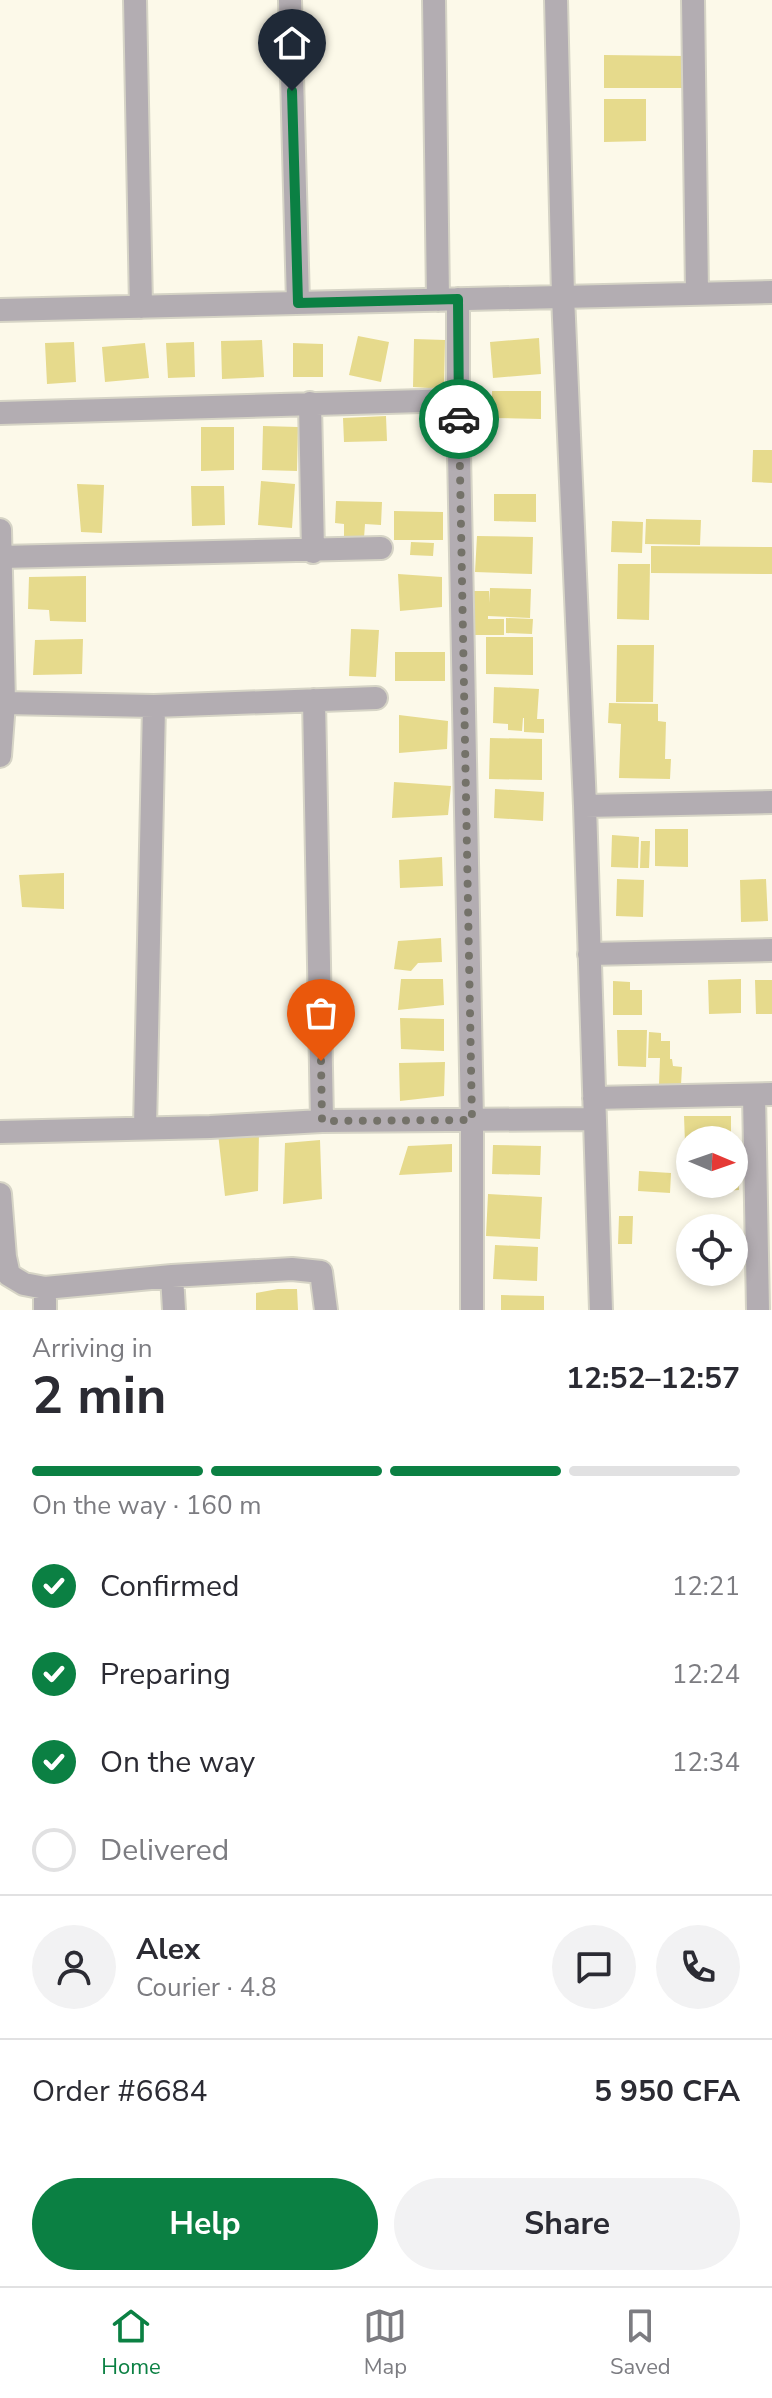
<!DOCTYPE html>
<meta charset="utf-8">
<style>
body{margin:0;font-family:"Nunito Sans",sans-serif;background:#f2f2f3;color:#2b2b33;height:100vh;display:flex;flex-direction:column;font-size:30px;white-space:nowrap}
*{box-sizing:border-box;margin:0}
p{font-size:26px;color:#7c7c81}
.icon{flex:none;width:44px;height:44px;fill:none;stroke:currentColor;stroke-width:2;stroke-linecap:round;stroke-linejoin:round}
.map{position:relative;height:1310px;overflow:hidden}
.details{display:flex;flex-direction:column;background:#fff;flex:1}
.details>*{flex:none}
.needle{width:52px;rotate:92deg}
.controls{position:absolute;left:676px;top:1126px;display:grid;gap:16px}
.controls a{display:grid;place-items:center;width:72px;height:72px;border-radius:50%;background:#fff;box-shadow:0 4px 12px #0003;font-size:40px}
.pin{position:absolute;display:grid;place-items:center;width:68px;height:68px;color:#fff;margin:-82px -34px;border-radius:50% 50% 50% 0;rotate:-45deg;box-shadow:0 0 8px #0007}
.pin .icon{rotate:45deg}
.courier{position:absolute;display:grid;place-items:center;width:80px;height:80px;margin:-40px;border:6px solid #0b8043;border-radius:50%;background:#fff;color:#222;box-shadow:0 2px 10px #0007}
.summary em{font-style:normal;font-weight:700}
.summary div{display:flex;flex-direction:column-reverse}
.summary{display:flex;align-items:center;justify-content:space-between;height:136px;padding:0 32px}
h1{font-size:52px;font-weight:700;line-height:60px}
.bar{display:grid;grid-template-columns:repeat(4,1fr);gap:12px 8px;align-content:center;height:96px;padding:0 32px}
.bar i{height:10px;border-radius:6px;background:#e1e1e2}
.bar .current{background:#0b8043}
.bar p{grid-column:span 4}
.line{display:flex;align-items:center;gap:20px;padding:0 32px;border-top:2px solid #e1e1e2}
.line div{flex:1}
.round{display:grid;place-items:center;flex:none;width:84px;height:84px;border-radius:42px;background:#f2f2f3}
ol{padding:0 32px;list-style:none}
li{display:flex;align-items:center;gap:24px;height:88px}
li p{margin-inline-start:auto}
li .icon{padding:8px;border-radius:50%;background:#0b8043;color:#fff;stroke-width:4}
li:last-child{color:#7c7c81}
li i{width:44px;height:44px;border:4px solid #e1e1e2;border-radius:50%}
.button{display:flex;gap:16px;margin-top:auto;padding:16px 32px}
.button a{flex:1;height:92px;border-radius:48px;background:#0b8043;color:#fff;font-size:32px;font-weight:700;line-height:92px;text-align:center}
.button a+a{background:#f2f2f3;color:#2b2b33}
.tabs{display:flex;justify-content:space-around;align-items:center;height:112px;border-top:2px solid #e1e1e2;background:#fff;font-size:22px;color:#7c7c81}
.tabs a{display:grid;justify-items:center;gap:4px}
.tabs .current{color:#0b8043}
.map>svg:first-child{display:block}
.building{fill:#e6da8c}
.lines{fill:none;stroke-linecap:round;stroke-linejoin:round}
.minor-casing{stroke:#d6d4c6;stroke-width:26}
.minor{stroke:#b3adb2;stroke-width:22}
.done{stroke:#747269;stroke-width:8;stroke-dasharray:0 14.4}
.route{stroke:#0b8043;stroke-width:10}
</style>
<div class="map">
<svg width="772" height="1310" viewBox="0 0 772 1310">
<rect width="100%" height="100%" fill="#fcf9e9"/>
<path class="building" d="M604,55L685,56V88H604Z
M604,99H646V141L604,142Z
M358,336L389,342L381,382L349,375Z
M539,338L541,374L493,378L490,342Z
M414,339L445,340L444,389L413,387Z
M262,340L264,377L222,379L221,341Z
M74,342L76,382L47,384L45,343Z
M194,342L195,377L168,378L166,343Z
M145,343L149,378L105,382L102,347Z
M293,343L323,344V377H293Z
M492,391H541V419L492,418Z
M386,416L387,441L344,442L343,418Z
M263,426L298,427L297,471L262,470Z
M201,427H234V470L201,471Z
M753,450H772V483L752,482Z
M261,481L295,484L292,528L258,525Z
M77,484L104,485L102,533L81,532Z
M191,486H224L225,525L192,526Z
M494,494H536V522L494,521Z
M336,501L382,502L381,525L365,524L364,538H344V524L335,523Z
M394,511L443,512V540H394Z
M646,519L701,520L700,545L645,544Z
M612,521L643,522L642,553L611,552Z
M477,536L533,537L532,574L475,572Z
M411,542L434,543L433,556L410,555Z
M651,546L772,547V574L651,573Z
M618,564H650L649,620L617,619Z
M398,574L442,577V607L400,611Z
M86,576V622L50,621L49,610L28,609L29,577Z
M490,588L531,589L530,618L488,616V619H504V635H474V591H489V603Z
M506,618L533,619L532,634L506,633Z
M351,629L379,630L376,677L349,676Z
M486,637H533V675L486,674Z
M83,639L82,674L33,675L35,640Z
M617,645H654L653,702H616Z
M395,652H445V681H395Z
M494,687L539,689L537,719H544V733L524,732V718H523L522,731L508,730V724L493,723Z
M609,703L658,704V721L666,722L665,759H671L670,779L619,778L621,724L608,723Z
M399,715L448,721L447,749L399,753Z
M490,738L542,739V780L489,779Z
M394,782L451,786L448,815L392,818Z
M495,789L544,792L543,821L494,818Z
M655,829H688V867L655,866Z
M612,835L639,837L638,868L611,867Z
M641,841H650L649,868H640Z
M442,857L443,886L400,888L399,860Z
M64,873V909L22,907L19,875Z
M617,879L644,880L643,917L616,916Z
M766,879L768,921L741,922L740,880Z
M441,938L442,962L418,963L411,971L394,969L398,941Z
M401,979H443L444,1005L398,1010Z
M741,979V1013L709,1014L708,980Z
M755,980H772V1014H756Z
M613,981L630,982V990H642V1015H613Z
M400,1018L444,1019V1051L401,1049Z
M617,1030H647L646,1067L618,1066Z
M649,1032L661,1033V1041H670V1059H672L673,1066L682,1067L681,1085H659L660,1058H648Z
M445,1062L444,1096L400,1101L399,1063Z
M684,1116H731V1140H690V1143H685Z
M259,1132L258,1191L225,1196L218,1133Z
M320,1140L322,1199L283,1204L285,1143Z
M452,1144V1172L399,1175L408,1146Z
M493,1145L541,1146L540,1175L492,1174Z
M734,1159H737L739,1190L695,1193V1184H734Z
M639,1171L671,1173L670,1193L638,1191Z
M488,1194L542,1197L540,1239L486,1236Z
M619,1216H633L632,1244H618Z
M495,1245L538,1247L537,1281L493,1279Z
M278,1289H297L298,1310H256V1293Z
M501,1295L544,1296V1310H501Z"/>
<g class="lines">
<g class="minor-casing">
<path id="minor" d="M135,0L141,307
M290,0L298,303
M434,0L438,300
M556,0L563,296L585,806L601,1310
M693,0L697,293
M458,299V400L472,1120V1310
M0,310L772,292
M310,403L313,552
M0,413L458,400
M0,530L4,703L0,756
M1,557L381,548
M314,700L322,1121
M4,703L154,706L376,698
M585,806L772,802
M589,954L772,950
M754,1095L758,1310
M594,1098L772,1094
M145,1128L154,706
M0,1132L210,1127L322,1121L594,1119
M0,1194L5,1257L9,1275L24,1284L45,1288L172,1276L292,1269L321,1272L326,1310
M172,1276L174,1310
M45,1310V1288"/>
</g>
<use href="#minor" class="minor"/>
</g>
<g class="lines">
<path class="done" d="M321,1061L322,1121L472,1120L459,419"/>
<path class="route" d="M292,91L298,303L458,299L459,419"/>
</g>
</svg>
<div class="controls">
<a><svg class="needle" viewBox="-14 -14 28 28"><path d="M0-13l5 13h-10z" fill="#e53935"/><path d="M0 13l5-13h-10z" fill="#7c7c81"/></svg></a>
<a><svg class="icon" aria-label="locate" viewBox="0 0 24 24"><circle cx="12" cy="12" r="6"/><path d="M12 2v4M12 18v4M2 12h4M18 12h4"/></svg></a>
</div>
<div class="pin" style="left:321px;top:1061px;background:#ea580c"><svg class="icon" aria-label="bag" viewBox="0 0 24 24"><path d="M5 8h14l-1 12H6zM9 8a3 3 0 0 1 6 0"/></svg></div>
<div class="pin" style="left:292px;top:91px;background:#1f2937"><svg class="icon" aria-label="home" viewBox="0 0 24 24"><path d="M3 11l9-7 9 7M6 9v11h12V9"/></svg></div>
<div class="courier" style="left:459px;top:419px"><svg class="icon" aria-label="car" viewBox="0 0 24 24"><path d="M5 17H2v-5l4-1 3-4h7l3 4 3 1v5h-3M9 17h6M6 11h13"/><circle cx="7" cy="17" r="2"/><circle cx="17" cy="17" r="2"/></svg></div>
</div>
<section class="details">
<div class="summary"><div><h1>2 min</h1><p>Arriving in</p></div><em>12:52–12:57</em></div>
<div class="bar"><i class="current"></i><i class="current"></i><i class="current"></i><i></i><p>On the way · 160 m</p></div>
<ol>
<li><svg class="icon" aria-label="check" viewBox="0 0 24 24"><path d="M5 12l5 5 9-10"/></svg>Confirmed<p>12:21</p></li>
<li><svg class="icon" aria-label="check" viewBox="0 0 24 24"><path d="M5 12l5 5 9-10"/></svg>Preparing<p>12:24</p></li>
<li><svg class="icon" aria-label="check" viewBox="0 0 24 24"><path d="M5 12l5 5 9-10"/></svg>On the way<p>12:34</p></li>
<li><i></i>Delivered</li>
</ol>
<div class="line" style="height:144px"><a class="round"><svg class="icon" aria-label="person" viewBox="0 0 24 24"><circle cx="12" cy="8" r="4"/><path d="M4 21q1-7 8-7t8 7"/></svg></a><div><b>Alex</b><p>Courier · 4.8</p></div><a class="round"><svg class="icon" aria-label="chat" viewBox="0 0 24 24"><path d="M4 5h16v11H9l-5 4z"/></svg></a><a class="round"><svg class="icon" aria-label="phone" viewBox="0 0 24 24"><path d="M5 4h4l2 5-3 2q2 4 5 5l2-3 5 2v4C11 20 4 13 5 4z"/></svg></a></div>
<div class="line" style="height:104px"><div>Order #6684</div><b>5 950 CFA</b></div>
<div class="button"><a>Help</a><a>Share</a></div>
</section>
<nav class="tabs">
<a class="current"><svg class="icon" aria-label="home" viewBox="0 0 24 24"><path d="M3 11l9-7 9 7M6 9v11h12V9"/></svg>Home</a>
<a><svg class="icon" aria-label="map" viewBox="0 0 24 24"><path d="M3 6l6-2 6 2 6-2v14l-6 2-6-2-6 2zM9 4v14M15 6v14"/></svg>Map</a>
<a><svg class="icon" aria-label="saved" viewBox="0 0 24 24"><path d="M7 4h10v16l-5-4-5 4z"/></svg>Saved</a>
</nav>
